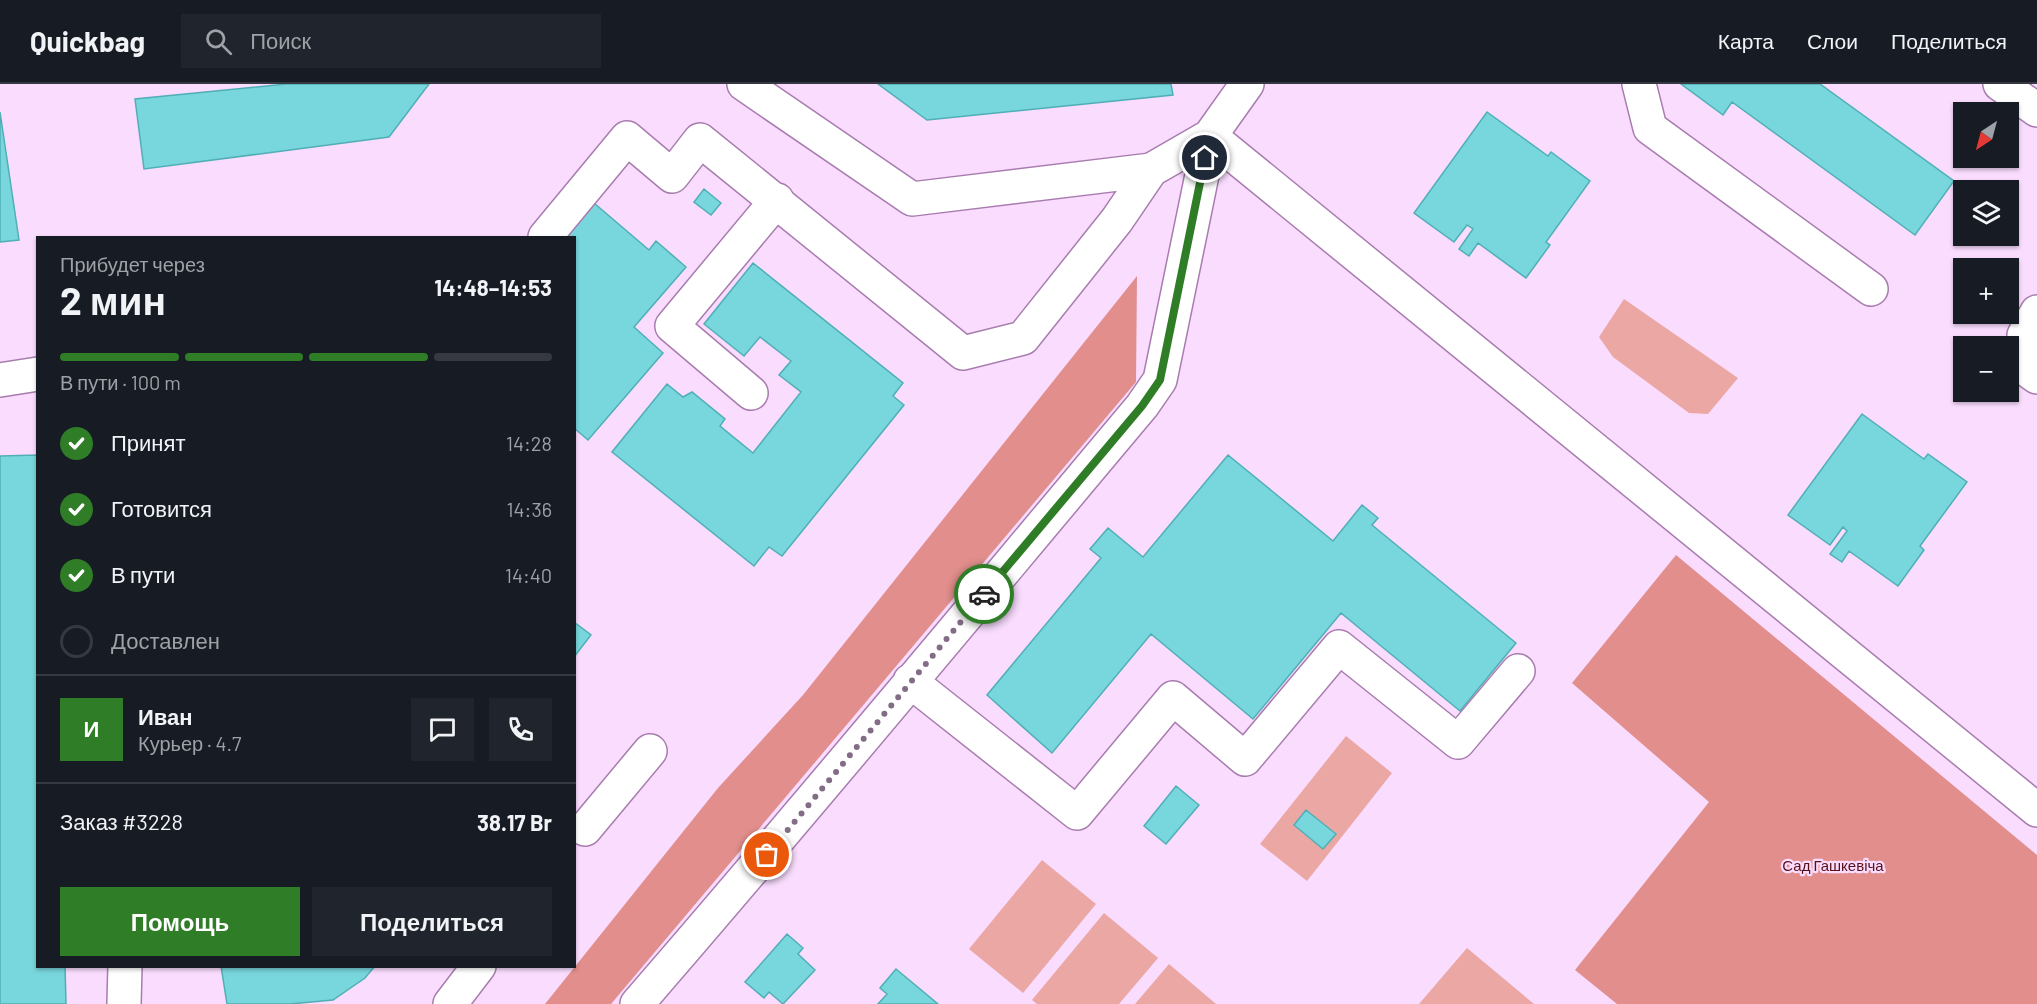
<!DOCTYPE html>
<html lang="ru">
<meta charset="utf-8">
<style>
body{margin:0;font-family:Barlow,sans-serif;background:#20242c;color:#f1f3f6;height:100vh;display:flex;flex-direction:column;font-size:22px;white-space:nowrap}
*{box-sizing:border-box;margin:0}
p{font-size:20px;color:#9ea1a6}
.icon{flex:none;width:33px;height:33px;fill:none;stroke:currentColor;stroke-width:2;stroke-linecap:round;stroke-linejoin:round}
.map{position:relative;flex:1;overflow:hidden}
.drawer{position:absolute;left:36px;top:152px;width:540px;height:732px;display:flex;flex-direction:column;background:#171b24;border-radius:0px;box-shadow:0 2px 4px #0004}
.drawer>*{flex:none}
.needle{width:39px;rotate:216deg}
.buttons{position:absolute;left:1953px;top:18px;display:grid;gap:12px}
.buttons a{display:grid;place-items:center;width:66px;height:66px;border-radius:0px;background:#171b24;box-shadow:0 2px 4px #0004;font-size:30px}
.pin{position:absolute;display:grid;place-items:center;width:51px;height:51px;color:#fff;margin:-26px;border:3px solid #fff;border-radius:50%;box-shadow:0 2px 6px #0007}
.courier{position:absolute;display:grid;place-items:center;width:60px;height:60px;margin:-30px;border:4px solid #2f7d26;border-radius:50%;background:#fff;color:#222;box-shadow:0 2px 8px #0007}
.head em{font-style:normal;font-weight:700}
.head div{display:flex;flex-direction:column-reverse}
.head{display:flex;align-items:center;justify-content:space-between;height:102px;padding:0 24px}
h1{font-size:39px;font-weight:700;line-height:45px}
.bar{display:grid;grid-template-columns:repeat(4,1fr);gap:9px 6px;align-content:center;height:72px;padding:0 24px}
.bar i{height:8px;border-radius:4px;background:#363941}
.bar .selected{background:#2f7d26}
.bar p{grid-column:span 4}
.line{display:flex;align-items:center;gap:15px;padding:0 24px;border-top:2px solid #363941}
.line div{flex:1}
.round{display:grid;place-items:center;flex:none;width:63px;height:63px;border-radius:0px;background:#20242c}
ol{padding:0 24px;list-style:none}
li{display:flex;align-items:center;gap:18px;height:66px}
li p{margin-inline-start:auto}
li .icon{padding:6px;border-radius:50%;background:#2f7d26;color:#fff;stroke-width:4}
li:last-child{color:#9ea1a6}
li i{width:33px;height:33px;border:3px solid #363941;border-radius:50%}
.action{display:flex;gap:12px;margin-top:auto;padding:12px 24px}
.action a{flex:1;height:69px;border-radius:0px;background:#2f7d26;color:#fff;font-size:24px;font-weight:700;line-height:69px;text-align:center}
.action a+a{background:#20242c;color:#f1f3f6}
header{display:flex;align-items:center;gap:36px;box-sizing:border-box;height:84px;padding:0 30px;background:#171b24;border-bottom:2px solid #363941}
header strong{font-size:28px}
nav{display:flex;gap:33px;margin-inline-start:auto;font-size:21px}
.search{width:420px;height:54px;background:#20242c;display:flex;align-items:center;gap:15px;box-sizing:border-box;padding:0 21px;border-radius:0px;color:#9ea1a6;font-size:22px}
.map>svg:first-child{display:block}
.green{fill:#eba7a4}
.forest{fill:#e18e8c}
.building{fill:#78d6dd;stroke:#50afb6;stroke-width:1.5}
.lines{fill:none;stroke-linecap:round;stroke-linejoin:round}
.minor-casing{stroke:#a87caf;stroke-width:36}
.minor{stroke:#fff;stroke-width:33}
.done{stroke:#836c86;stroke-width:6;stroke-dasharray:0 10.8}
.route{stroke:#2f7d26;stroke-width:8}
.labels{text-anchor:middle;stroke-width:4.5;stroke-linejoin:round;paint-order:stroke}
.park-label{font-size:15px;fill:#591016;stroke:#f9dcfe}
</style>
<header>
<strong>Quickbag</strong>
<div class="search"><svg class="icon" aria-label="search" viewBox="0 0 24 24"><circle cx="10" cy="10" r="6"/><path d="M15 15l6 6"/></svg>Поиск</div>
<nav><a>Карта</a><a>Слои</a><a>Поделиться</a></nav>
</header>
<div class="map">
<svg width="2037" height="920" viewBox="0 0 2037 920">
<rect width="100%" height="100%" fill="#f9dcfe"/>
<path class="green" d="M1624,215L1738,294L1708,330L1689,329L1613,273L1599,253Z
M1346,652L1392,689L1307,797L1260,760Z
M1042,776L1096,820L1023,909L969,865Z
M1104,829L1158,874L1119,920H1037L1032,916Z
M1467,864L1534,920H1419Z
M1169,880L1216,920H1135Z"/>
<path class="forest" d="M1137,192L1136,298L611,920H545L718,704L803,611Z
M1676,471L2037,771V920H1617L1575,886L1709,718L1572,599Z"/>
<path class="building" d="M286,0H429L389,53L144,85L135,15Z
M878,0H1171L1173,11L927,36Z
M1681,0H1820L1954,97L1915,151L1732,18L1723,31Z
M0,28L19,156L0,158Z
M1487,28L1548,72L1551,68L1590,97L1546,158L1550,161L1526,194L1478,159L1469,172L1459,165L1473,145L1467,141L1454,158L1414,129Z
M704,105L721,119L711,131L694,118Z
M594,119L649,166L656,157L686,183L634,243L663,269L588,356L574,344V153H565Z
M753,179L903,299L893,312L904,321L782,472L769,463L754,482L612,368L667,300L683,313L692,308L725,335L720,342L753,369L801,308L779,291L791,277L760,253L744,272L704,240Z
M1862,330L1924,375L1928,370L1967,398L1920,462L1924,466L1898,502L1849,467L1842,478L1830,470L1847,447L1843,443L1830,461L1788,431Z
M38,371V882H65L66,920H0V372Z
M1228,371L1333,457L1362,421L1378,434L1372,441L1516,559L1460,627L1341,529L1253,635L1151,550L1052,669L987,611L1101,474L1090,465L1108,444L1143,473Z
M574,538L591,551L574,573Z
M1176,702L1199,721L1166,760L1144,742Z
M1306,726L1336,750L1323,765L1294,741Z
M787,850L803,864L798,870L815,886L783,920L769,908L764,914L745,898Z
M221,882H375L365,894L333,916L290,920H227Z
M896,885L938,920H878L887,910L880,904Z"/>
<g class="lines">
<g class="minor-casing">
<path id="minor" d="M744,0L912,115L1151,86L1210,52L1247,0
M1639,0L1650,44L1871,205
M2000,0L2037,26
M1210,52L2037,726
M545,153L627,54L672,92L700,56L963,269L1023,254L1117,136L1151,86
M2037,228L2024,251L2030,288L2037,293
M0,296L38,290
M751,309L672,242L777,116
M910,597L1077,729L1173,614L1245,675L1339,563L1458,658L1518,587
M585,745L650,667
M124,920L125,882
M450,920L479,882
M637,920C808,723 974,522 1142,322L1160,296L1210,52"/>
</g>
<use href="#minor" class="minor"/>
</g>
<g class="lines">
<path class="done" d="M767,771L984,510"/>
<path class="route" d="M984,510L1142,322L1160,296L1205,74"/>
</g>
<g class="labels">
<g class="park-label">
<text x="1833" y="787">Сад Гашкевіча</text>
</g>
</g>
</svg>
<div class="buttons">
<a><svg class="needle" viewBox="-14 -14 28 28"><path d="M0-13l5 13h-10z" fill="#e53935"/><path d="M0 13l5-13h-10z" fill="#9ea1a6"/></svg></a>
<a><svg class="icon" aria-label="layers" viewBox="0 0 24 24"><path d="M12 4l9 5-9 5-9-5zM3 14l9 5 9-5"/></svg></a>
<a>+</a>
<a>−</a>
</div>
<div class="pin" style="left:767px;top:771px;background:#ea580c"><svg class="icon" aria-label="bag" viewBox="0 0 24 24"><path d="M5 8h14l-1 12H6zM9 8a3 3 0 0 1 6 0"/></svg></div>
<div class="pin" style="left:1205px;top:74px;background:#1f2937"><svg class="icon" aria-label="home" viewBox="0 0 24 24"><path d="M3 11l9-7 9 7M6 9v11h12V9"/></svg></div>
<div class="courier" style="left:984px;top:510px"><svg class="icon" aria-label="car" viewBox="0 0 24 24"><path d="M5 17H2v-5l4-1 3-4h7l3 4 3 1v5h-3M9 17h6M6 11h13"/><circle cx="7" cy="17" r="2"/><circle cx="17" cy="17" r="2"/></svg></div>
<section class="drawer">
<div class="head"><div><h1>2 мин</h1><p>Прибудет через</p></div><em>14:48–14:53</em></div>
<div class="bar"><i class="selected"></i><i class="selected"></i><i class="selected"></i><i></i><p>В пути · 100 m</p></div>
<ol>
<li><svg class="icon" aria-label="check" viewBox="0 0 24 24"><path d="M5 12l5 5 9-10"/></svg>Принят<p>14:28</p></li>
<li><svg class="icon" aria-label="check" viewBox="0 0 24 24"><path d="M5 12l5 5 9-10"/></svg>Готовится<p>14:36</p></li>
<li><svg class="icon" aria-label="check" viewBox="0 0 24 24"><path d="M5 12l5 5 9-10"/></svg>В пути<p>14:40</p></li>
<li><i></i>Доставлен</li>
</ol>
<div class="line" style="height:108px"><b class="round" style="background:#2f7d26;color:#fff">И</b><div><b>Иван</b><p>Курьер · 4.7</p></div><a class="round"><svg class="icon" aria-label="chat" viewBox="0 0 24 24"><path d="M4 5h16v11H9l-5 4z"/></svg></a><a class="round"><svg class="icon" aria-label="phone" viewBox="0 0 24 24"><path d="M5 4h4l2 5-3 2q2 4 5 5l2-3 5 2v4C11 20 4 13 5 4z"/></svg></a></div>
<div class="line" style="height:78px"><div>Заказ #3228</div><b>38.17 Br</b></div>
<div class="action"><a>Помощь</a><a>Поделиться</a></div>
</section>
</div>
